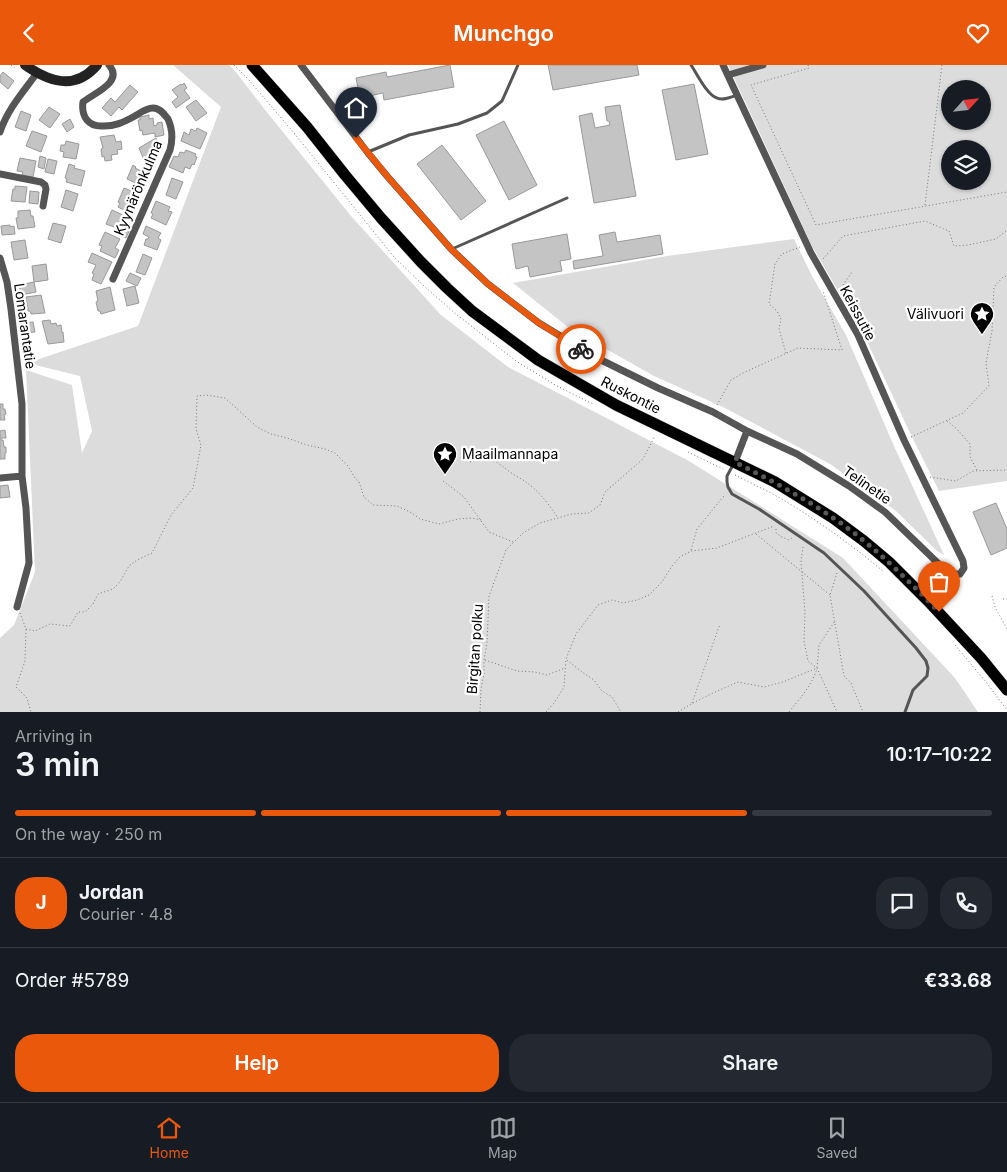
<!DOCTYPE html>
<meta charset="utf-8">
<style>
body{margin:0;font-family:Inter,sans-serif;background:#242831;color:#f1f3f6;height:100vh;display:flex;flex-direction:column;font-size:19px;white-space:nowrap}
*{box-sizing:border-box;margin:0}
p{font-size:16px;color:#9ea1a6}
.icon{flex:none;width:28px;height:28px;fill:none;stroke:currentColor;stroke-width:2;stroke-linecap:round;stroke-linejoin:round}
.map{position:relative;height:647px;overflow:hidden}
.details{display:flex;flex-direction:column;background:#171b24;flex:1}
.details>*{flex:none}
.needle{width:32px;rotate:63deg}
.buttons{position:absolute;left:941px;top:15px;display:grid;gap:10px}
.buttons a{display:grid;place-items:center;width:50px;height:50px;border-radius:50%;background:#171b24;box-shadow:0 1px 4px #0004;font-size:25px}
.pin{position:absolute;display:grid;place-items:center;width:42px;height:42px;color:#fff;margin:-51px -21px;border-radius:50% 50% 50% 0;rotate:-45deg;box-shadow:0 0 5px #0007}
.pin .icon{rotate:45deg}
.courier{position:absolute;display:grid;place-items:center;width:50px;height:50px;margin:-25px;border:4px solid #ea580c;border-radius:50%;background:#fff;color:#222;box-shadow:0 1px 6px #0007}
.summary em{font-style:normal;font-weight:600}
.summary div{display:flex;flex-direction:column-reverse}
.summary{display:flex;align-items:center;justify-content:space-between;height:85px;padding:0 15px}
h1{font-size:32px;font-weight:600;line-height:38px}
.bar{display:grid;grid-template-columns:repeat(4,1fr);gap:8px 5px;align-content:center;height:60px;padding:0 15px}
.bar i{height:6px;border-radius:4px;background:#363941}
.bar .selected{background:#ea580c}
.bar p{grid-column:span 4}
.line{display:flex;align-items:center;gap:12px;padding:0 15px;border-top:1px solid #363941}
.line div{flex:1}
.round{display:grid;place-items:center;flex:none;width:52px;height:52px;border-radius:20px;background:#242831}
.button{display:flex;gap:10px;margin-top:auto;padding:10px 15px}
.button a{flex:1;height:58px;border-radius:20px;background:#ea580c;color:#fff;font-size:20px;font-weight:600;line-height:58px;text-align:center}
.button a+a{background:#242831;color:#f1f3f6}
header{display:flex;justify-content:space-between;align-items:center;height:65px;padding:0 15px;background:#ea580c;color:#fff;font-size:22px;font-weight:600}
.dock{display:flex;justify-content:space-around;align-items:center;height:70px;border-top:1px solid #363941;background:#171b24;font-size:14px;color:#9ea1a6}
.dock a{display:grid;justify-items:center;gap:2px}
.dock .selected{color:#ea580c}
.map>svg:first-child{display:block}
.green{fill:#dcdcdc;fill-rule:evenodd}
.building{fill:#c4c4c4;stroke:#999}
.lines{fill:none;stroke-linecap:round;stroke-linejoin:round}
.primary-casing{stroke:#dbdbdb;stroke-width:12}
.path{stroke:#777;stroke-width:1;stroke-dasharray:1 2.5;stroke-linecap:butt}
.lane{stroke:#555;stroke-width:3}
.street{stroke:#555;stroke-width:7}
.secondary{stroke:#222;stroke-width:10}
.primary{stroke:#000;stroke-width:11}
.done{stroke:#595959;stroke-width:5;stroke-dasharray:0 9}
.route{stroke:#ea580c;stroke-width:6}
.labels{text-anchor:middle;stroke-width:4.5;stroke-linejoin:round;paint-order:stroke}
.street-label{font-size:14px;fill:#000;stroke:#fff}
.poi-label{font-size:14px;fill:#000;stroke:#fff;text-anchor:end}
</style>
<header><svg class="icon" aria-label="back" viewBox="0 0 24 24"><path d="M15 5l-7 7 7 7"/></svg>Munchgo<svg class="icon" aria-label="heart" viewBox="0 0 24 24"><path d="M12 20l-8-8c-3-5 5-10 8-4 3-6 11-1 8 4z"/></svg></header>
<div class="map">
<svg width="1007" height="647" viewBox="0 0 1007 647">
<rect width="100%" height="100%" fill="#fff"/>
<path class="green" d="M173,0H229L235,6L270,51L351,151L441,250L508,302L689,396L843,493L955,613L978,647H0V573L14,560L35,507L26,305L72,320L82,388L92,366L80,311L27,298L138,261L221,42Z
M728,0H1007V416L939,426L910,368L865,272L812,181ZM950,24H982V56H950ZM950,84H982V116H950Z
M794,174L812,211L846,270L894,381L944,490L937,486L896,446L830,399L725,343L654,311L569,263L513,218L667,191Z"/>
<path class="building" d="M450,0L454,22L384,35L383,28L360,33L356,13L386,7L387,12Z
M548,0H637L639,10L553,25Z
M3,7L14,16L8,24L0,17V11Z
M184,18L187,23L184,25L190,33L176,43L172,37L178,32L172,25L181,19L182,20Z
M694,19L708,89L676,95L662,25Z
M130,20L138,27L122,45L119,42L111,51L102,43L111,33L115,37Z
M196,35L207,48L196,56L186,42Z
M620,40L636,131L594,138L579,51L592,48L595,63L610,60L609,56H607L605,42Z
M49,42L60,49L50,63L39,55Z
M21,46L31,50L26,66L15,62Z
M149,50V54L153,53L154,61L157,60V58L162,57L164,70L155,72V68L143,70L142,65L140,66L138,55H140V52Z
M70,54L74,62L67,67L62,59Z
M504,56L537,120L509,135L476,70Z
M197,63L207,68L200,84L181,76L184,67L189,70L191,64L196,66Z
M32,66L47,71L41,87L26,81Z
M114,70L116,77L121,76L122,84L117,85L118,89L111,90L112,95L105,96L104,91L102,92L101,84L103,83L100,72Z
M156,73L160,82L154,86L156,89L144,95L139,83Z
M66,76L79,79L76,94L63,92L64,87L60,86L61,80H65Z
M442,80L486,136L461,155L417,99Z
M186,85L196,89L195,91L197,92L194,100L192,99L190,104L185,102L183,108L169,102L174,91L178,92L180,87L184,88Z
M40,91L46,93L44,104L38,102Z
M20,93L36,96L33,112L22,110L23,107L17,106Z
M48,94L57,96L54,109L45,107Z
M69,99L75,101L74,103L85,106L81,121L66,117L67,114L65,113Z
M133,100L136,102L135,103L141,106L143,101L152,105L146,118L144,117L142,121L127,114Z
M172,113L183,117L176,134L166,130Z
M15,121L27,122L25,137L11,136L13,124H15Z
M124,123L137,128L128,147L118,142L120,138L118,137Z
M66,125L78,129L73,146L61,142Z
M30,126L39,127L38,139L29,138Z
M156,136L170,142L168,146L172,147L166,160L151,153L153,149L151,148Z
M30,145L31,151H33L35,162L18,164L16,153H18V146Z
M112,145L123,150L120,157L124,159V161L130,164L126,173L115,168L117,163L106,159Z
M53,158L66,161L61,178L48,174Z
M10,160V162L14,161L15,169L2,170L1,161Z
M146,161L161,168L158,173L161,175L157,185L144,180L146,174H148L149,172L143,169Z
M105,167L120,174L115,183L119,185L115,193L100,186L102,181L99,180Z
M615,167L617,177L660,170L663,189L574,204L573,196L603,191L599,170Z
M567,169L571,194L560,196L562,206L530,212L528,201L516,204L512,179Z
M25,175L28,193L14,195L11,177Z
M92,188L112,197L101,219L92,215L94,209L92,208L96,200L88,197Z
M143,189L152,193L145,210L136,207Z
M46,199L48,215L34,217L32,201Z
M130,208L141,213L137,221L126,216Z
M34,217L36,227L21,230L19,220Z
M135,221L139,238L127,241L123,224Z
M110,222L115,245L101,249L100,246H98L96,237L98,236L96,226Z
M41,230L45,248L31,249L30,246H28L26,232Z
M50,255L51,259L56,258L57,261L61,260L62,268L63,267L64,277L48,279L42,256Z
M33,257L35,267L25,268L24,258Z
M0,339H3V344H5L6,349L4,350L5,355H0Z
M5,365L6,373H1V375H3L4,382H6V388H5V394H0V366Z
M8,420L10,432L0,433V421Z
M996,438L1007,464V483L991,490L973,447Z"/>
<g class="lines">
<g class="primary-casing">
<path id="primary" d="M252,0L307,62L345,110L381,153L421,197L447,223L472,246L538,295L616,340L775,417L833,453L864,476L889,497L928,536L981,593L1007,625"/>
</g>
<path class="path" d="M11,0L16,4
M234,0L248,14L294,68L394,192L425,222L456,249L516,296L557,321L593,339
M808,0L809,3L751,20L816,160L1007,127
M925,140L942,0
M823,194L843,171L925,156L949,166L954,181L968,180L996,174L1007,165
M841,223L852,207
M786,288L779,264L781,254L777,246L769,239L775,199L782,189L800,182
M717,340L731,315L743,308L798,283L842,285L823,226
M947,356L957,364L970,379V392L977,405
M911,372L963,348L989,321L986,298L992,266L994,222L1003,212L1007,211
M688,387L723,404
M470,397C476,395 483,392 489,394C498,396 505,404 513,409C516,411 520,413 523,415C537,424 549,439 558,453
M735,410C750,418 766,425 780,433C817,455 852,480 884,507
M930,412L956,416L973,406L1007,405
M443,416L464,432L489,467L513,477
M776,464V468L782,472L789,475L792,473
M756,469L830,530
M803,482L801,496L805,548L804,576L808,596L817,603L837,647
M691,485L697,464L723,432L725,431
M837,508L830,530L844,611L851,618L863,647
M992,531L995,542L1007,564
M1003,534H1007
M20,548L26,564L25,596L16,622L27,633L31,647
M26,564L35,566L50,559L70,561L78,547H85L93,539L98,529L113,524L120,517L129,501L137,495L152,488L171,450L193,423L201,380L196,364L197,331L206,330L225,333L257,362L271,369L287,373L307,380L325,384L335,388L348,401L355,413L359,417L364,432L373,440L397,441L412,448L420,454L439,459L458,454L472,453L481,455
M955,580L986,617L1007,645
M485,595L517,606L535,607L547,610L565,603
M567,595L582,607L594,615L602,626L612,632L621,647
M692,638L720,559
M480,647L481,624L484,609V595L487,578L489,531L506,485L523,468L540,458L572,449L589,448L600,440L605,427L643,394L655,371
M546,647L554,638L564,622L566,594L576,569L598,540L612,535L623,538L637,535L649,530L662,517L672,501L680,492L691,486L717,483L774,461
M678,647L691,639L713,628L738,617L764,622L783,617L817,603L819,580L835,556
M789,647C801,632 810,623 817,604"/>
<path class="lane" d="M691,0C697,9 707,30 717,33C723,36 731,32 737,30
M368,87L409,70L458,59L487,48L502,36L518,0
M452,184L567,133
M733,400L727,411V417L728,422L732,429L759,444L824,488L864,526L916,583L926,596L928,603L927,611L913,625L905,647"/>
<path class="street" d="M109,0C124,17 94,28 83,37C82,44 83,50 87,55C91,60 95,61 101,61C114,62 124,57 135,51C140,48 146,43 153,43C160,43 164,49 168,54C173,65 173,74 170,85L113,214
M301,0L368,88L387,111L451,184L488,219L539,258L595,292L658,323L713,347L747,366L797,389L849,421L885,447L945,505L952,509H960L964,503L963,496L904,375L858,270L811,188L723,0
M728,10L763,0
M0,67C7,45 23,27 37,8
M0,109L41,117L45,120L46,124L43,141
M0,193L7,217L11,244L22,339V411L26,443L29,498L17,542
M735,397L747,366
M0,413L22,411"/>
<path class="secondary" d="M25,0C49,17 75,26 97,0"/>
<use href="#primary" class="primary"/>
</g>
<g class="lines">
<path class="done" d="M581,284C623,310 670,326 713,347C725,353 736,360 748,366L735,397C768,414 801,431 832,452C872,479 906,513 939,547"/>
<path class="route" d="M356,73L387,111L451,184L488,219L539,258L581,284"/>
</g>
<defs>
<g id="sight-pin" transform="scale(1.25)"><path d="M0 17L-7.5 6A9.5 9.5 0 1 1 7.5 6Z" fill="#000" stroke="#fff"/><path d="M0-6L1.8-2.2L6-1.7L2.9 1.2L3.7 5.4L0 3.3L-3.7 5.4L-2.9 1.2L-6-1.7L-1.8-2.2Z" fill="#fff"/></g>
</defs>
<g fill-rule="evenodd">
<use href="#sight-pin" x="982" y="249"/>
<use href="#sight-pin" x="445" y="389"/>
</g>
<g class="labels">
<g class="street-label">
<text transform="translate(138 123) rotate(-67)" y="5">Kyynärönkulma</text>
<text transform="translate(858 248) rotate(62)" y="5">Keissutie</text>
<text transform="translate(25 261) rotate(82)" y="5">Lomarantatie</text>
<text transform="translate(631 330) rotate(27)" y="5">Ruskontie</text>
<text transform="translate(867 420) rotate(35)" y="5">Telinetie</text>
<text transform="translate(475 584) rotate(-86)" y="5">Birgitan polku</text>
</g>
<g class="poi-label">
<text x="964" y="254">Välivuori</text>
<text x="462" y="394" text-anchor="start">Maailmannapa</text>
</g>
</g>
</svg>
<div class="buttons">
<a><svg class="needle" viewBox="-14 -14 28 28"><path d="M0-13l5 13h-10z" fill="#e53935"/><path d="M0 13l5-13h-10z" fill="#9ea1a6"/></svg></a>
<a><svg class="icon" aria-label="layers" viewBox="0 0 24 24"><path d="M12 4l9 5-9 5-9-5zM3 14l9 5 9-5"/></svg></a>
</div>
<div class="pin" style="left:939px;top:547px;background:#ea580c"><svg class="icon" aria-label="bag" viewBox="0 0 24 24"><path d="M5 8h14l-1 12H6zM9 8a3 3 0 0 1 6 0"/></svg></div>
<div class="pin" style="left:356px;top:73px;background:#1f2937"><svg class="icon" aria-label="home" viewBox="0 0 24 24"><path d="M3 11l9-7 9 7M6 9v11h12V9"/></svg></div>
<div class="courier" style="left:581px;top:284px"><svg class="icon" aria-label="bike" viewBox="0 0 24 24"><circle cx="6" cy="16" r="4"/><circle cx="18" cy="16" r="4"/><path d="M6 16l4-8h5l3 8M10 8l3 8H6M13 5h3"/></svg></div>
</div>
<section class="details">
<div class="summary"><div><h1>3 min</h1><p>Arriving in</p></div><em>10:17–10:22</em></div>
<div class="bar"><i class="selected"></i><i class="selected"></i><i class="selected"></i><i></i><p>On the way · 250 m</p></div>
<div class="line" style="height:90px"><b class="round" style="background:#ea580c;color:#fff">J</b><div><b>Jordan</b><p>Courier · 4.8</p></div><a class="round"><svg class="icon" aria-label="chat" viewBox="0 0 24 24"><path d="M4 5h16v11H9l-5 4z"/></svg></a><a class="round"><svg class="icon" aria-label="phone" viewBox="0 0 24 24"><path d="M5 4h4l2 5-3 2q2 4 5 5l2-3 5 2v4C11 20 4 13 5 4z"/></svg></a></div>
<div class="line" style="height:65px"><div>Order #5789</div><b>€33.68</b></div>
<div class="button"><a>Help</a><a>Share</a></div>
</section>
<nav class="dock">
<a class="selected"><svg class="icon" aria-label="home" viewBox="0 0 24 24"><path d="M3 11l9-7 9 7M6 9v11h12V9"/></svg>Home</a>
<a><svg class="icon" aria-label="map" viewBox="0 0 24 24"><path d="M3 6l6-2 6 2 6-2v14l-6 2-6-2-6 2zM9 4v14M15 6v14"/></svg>Map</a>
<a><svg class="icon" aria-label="saved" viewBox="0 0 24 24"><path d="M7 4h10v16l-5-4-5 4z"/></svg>Saved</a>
</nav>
